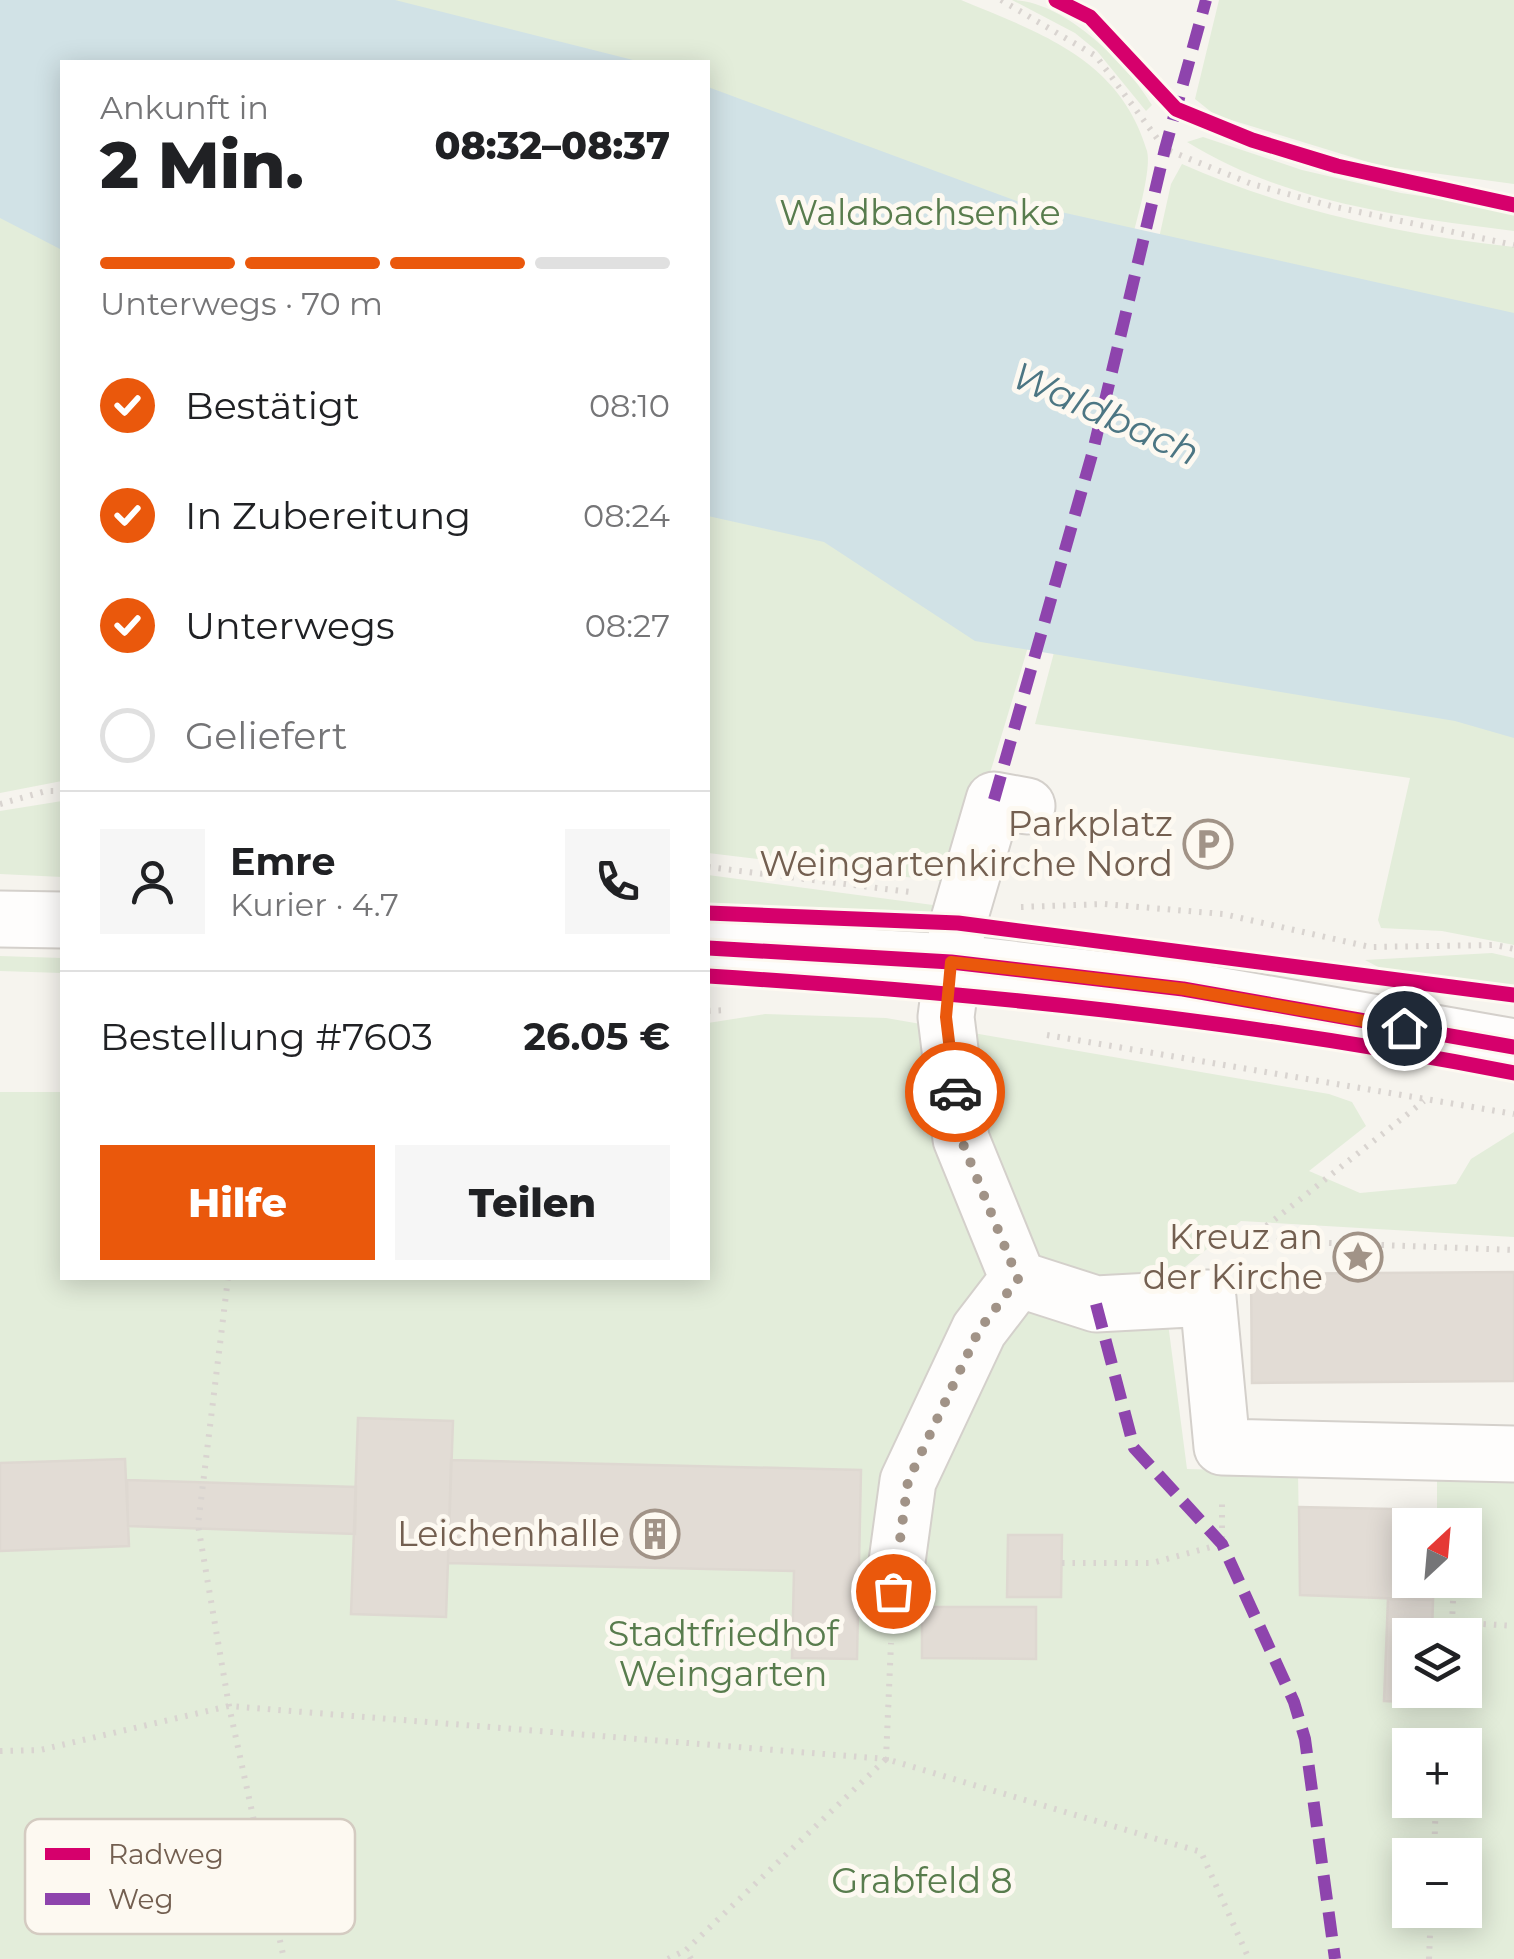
<!DOCTYPE html>
<html lang="de">
<meta charset="utf-8">
<style>
body{margin:0;font-family:Montserrat,sans-serif;background:#f6f6f6;color:#202124;height:100vh;display:flex;flex-direction:column;font-size:38px;white-space:nowrap}
*{box-sizing:border-box;margin:0}
p{font-size:32px;color:#757577}
.icon{flex:none;width:55px;height:55px;fill:none;stroke:currentColor;stroke-width:2;stroke-linecap:round;stroke-linejoin:round}
.map{position:relative;flex:1;overflow:hidden}
.drawer{position:absolute;left:60px;top:60px;width:650px;height:1220px;display:flex;flex-direction:column;background:#fff;border-radius:0px;box-shadow:0 5px 25px #0003}
.drawer>*{flex:none}
.needle{width:65px;rotate:26deg}
.buttons{position:absolute;left:1392px;top:1508px;display:grid;gap:20px}
.buttons a{display:grid;place-items:center;width:90px;height:90px;border-radius:0px;background:#fff;box-shadow:0 5px 25px #0003;font-size:50px}
.pin{position:absolute;display:grid;place-items:center;width:85px;height:85px;color:#fff;margin:-42px;border:5px solid #fff;border-radius:50%;box-shadow:0 2px 10px #0007}
.courier{position:absolute;display:grid;place-items:center;width:100px;height:100px;margin:-50px;border:8px solid #ea580c;border-radius:50%;background:#fff;color:#222;box-shadow:0 2px 12px #0007}
.overview em{font-style:normal;font-weight:800}
.overview div{display:flex;flex-direction:column-reverse}
.overview{display:flex;align-items:center;justify-content:space-between;height:170px;padding:0 40px}
h1{font-size:65px;font-weight:800;line-height:75px}
.bar{display:grid;grid-template-columns:repeat(4,1fr);gap:15px 10px;align-content:center;height:120px;padding:0 40px}
.bar i{height:12px;border-radius:8px;background:#e0e0e0}
.bar .on{background:#ea580c}
.bar p{grid-column:span 4}
.line{display:flex;align-items:center;gap:25px;padding:0 40px;border-top:2px solid #e0e0e0}
.line div{flex:1}
.round{display:grid;place-items:center;flex:none;width:105px;height:105px;border-radius:0px;background:#f6f6f6}
ol{padding:0 40px;list-style:none}
li{display:flex;align-items:center;gap:30px;height:110px}
li p{margin-inline-start:auto}
li .icon{padding:10px;border-radius:50%;background:#ea580c;color:#fff;stroke-width:4}
li:last-child{color:#757577}
li i{width:55px;height:55px;border:5px solid #e0e0e0;border-radius:50%}
.button{display:flex;gap:20px;margin-top:auto;padding:20px 40px}
.button a{flex:1;height:115px;border-radius:0px;background:#ea580c;color:#fff;font-size:40px;font-weight:800;line-height:115px;text-align:center}
.button a+a{background:#f6f6f6;color:#202124}
.map>svg:first-child{display:block}
.green{fill:#e3edda;fill-rule:evenodd}
.water{fill:#d1e2e6}
.building{fill:#e2dcd5;stroke:#ded8d1;stroke-width:2.5}
.lines{fill:none;stroke-linecap:round;stroke-linejoin:round}
.minor-casing{stroke:#d4d0cb;stroke-width:59}
.path{stroke:#d9d4d0;stroke-width:6;stroke-dasharray:2.5 8;stroke-linecap:butt}
.minor{stroke:#fefdfc;stroke-width:55}
.quiet{stroke:#8e44ad;stroke-width:12;stroke-dasharray:25 12;stroke-linecap:butt}
.cycleway-casing{stroke:#fdf9f1;stroke-width:21}
.cycleway{stroke:#d6006c;stroke-width:15}
.done{stroke:#a19387;stroke-width:10;stroke-dasharray:0 18}
.route{stroke:#ea580c;stroke-width:12}
.labels{text-anchor:middle;stroke-width:10;stroke-linejoin:round;paint-order:stroke}
.park-label{font-size:35px;fill:#587c4d;stroke:#fdf9f1}
.poi-label{font-size:35px;fill:#735f50;stroke:#fdf9f1;text-anchor:end}
.water-label{font-size:38px;font-style:italic;fill:#4c7683;stroke:#fdf9f1}
.key{fill:#fdf9f1;stroke:#d4cbc1;stroke-width:2.5}
.key-label{font-size:28px;fill:#735f50}
</style>
<div class="map">
<svg width="1514" height="1959" viewBox="0 0 1514 1959">
<rect width="100%" height="100%" fill="#f6f4ee"/>
<path class="green" d="M0,0H961C1040,33 1120,59 1147,151C1152,171 1135,225 1130,247C1086,463 1021,674 956,883L708,853V62H62V781L0,793Z
M1012,0C1063,0 1127,63 1152,105L1146,111L1097,51L1075,33Z
M1219,0H1514V184L1381,166L1215,115L1195,99Z
M1203,137L1302,170L1401,193L1514,210V231C1402,217 1284,202 1187,142Z
M1182,164C1288,211 1399,234 1514,247V945L1442,931L1381,928L1378,920L1410,778L1035,724L1133,355L1171,184Z
M62,801V877L0,874V811Z
M708,875L948,907L949,913L708,903Z
M1492,953L1514,958V988L1380,968L1365,960Z
M0,956L62,958V973L0,971Z
M765,1014L886,1018L1329,1094L1352,1102L1366,1126L1309,1171L1360,1193L1456,1184L1471,1159L1514,1132V1237L1241,1221L1163,1285L1187,1469L1298,1472L1300,1595L1388,1599L1385,1701L1429,1703L1430,1690H1465V1635H1432L1434,1580H1465V1525H1437V1473L1514,1474V1959H0V1092H62V1278H708V1023ZM1410,1745H1465V1800H1410ZM1410,1855H1465V1910H1410Z"/>
<path class="water" d="M0,0H395L641,62H62V250L0,218Z
M708,87L1025,204L1514,313V738L1455,721L975,641L824,542L708,516Z"/>
<path class="building" d="M1514,1272V1381L1252,1383L1251,1274Z
M358,1418L453,1421L446,1617L351,1614Z
M125,1459L129,1546L0,1551V1463Z
M451,1460L861,1470L857,1659L792,1658L794,1571L448,1563Z
M127,1480L356,1487L355,1534L128,1526Z
M1299,1507L1438,1510L1437,1525H1410V1580H1434L1433,1600L1300,1595Z
M1008,1535H1062L1061,1597H1007Z
M1388,1599L1433,1600L1432,1635H1410V1690H1430L1429,1703L1384,1701Z
M922,1607H1036V1659L922,1658Z"/>
<g class="lines">
<g class="minor-casing">
<path id="minor" d="M0,919L62,920
M708,948L951,962L1183,989L1514,1047
M1018,1279L1096,1304L1208,1298L1222,1447L1514,1454
M1018,1279L961,1139L946,1017L958,923L994,800L1027,806
M893,1591L908,1481L979,1330L1018,1279"/>
</g>
<path class="path" d="M1001,0L1096,56L1165,149L1252,184L1331,206L1514,245
M0,804L46,791H62
M708,867L910,892
M1021,907L1104,904L1223,914L1370,947L1495,945L1514,949
M708,1011L727,1010
M1047,1035L1514,1114
M1250,1239L1424,1101
M1241,1252L1249,1240L1514,1250
M228,1278L198,1525L229,1706L284,1959
M1456,1525L1457,1505
M1062,1563H1152L1222,1544V1504
M1454,1580L1452,1622L1514,1626
M1439,1745L1440,1728
M0,1751L40,1750L229,1706L886,1759L891,1643
M1434,1855L1436,1800
M668,1959L686,1950
M691,1959L686,1950L886,1759L1201,1852L1249,1959
M1429,1959L1431,1910"/>
<use href="#minor" class="minor"/>
<path class="quiet" d="M994,800L1093,451L1165,149L1206,0
M1096,1304L1134,1448L1222,1544L1294,1702L1305,1739L1335,1959"/>
<g class="cycleway-casing">
<path id="cycleway" d="M1056,0L1090,17L1176,109L1252,140L1337,166L1514,205
M708,913L958,923L1514,995
M708,948L951,962L1183,989L1514,1047
M708,976C979,993 1247,1020 1514,1073"/>
</g>
<use href="#cycleway" class="cycleway"/>
</g>
<g class="lines">
<path class="done" d="M893,1591L908,1481L979,1330L1018,1279L961,1139L955,1092"/>
<path class="route" d="M955,1092L946,1017L951,962L1183,989L1404,1028"/>
</g>
<defs>
<g id="parking-ring" transform="scale(2.5)"><circle r="9.5" fill="#fdf9f1" stroke="#a19387" stroke-width="1.5"/><path d="M-3.5-5.5H1a3.5 3.5 0 0 1 0 7H-1V5.5H-3.5ZM-1-3.4V-.6H.8a1.4 1.4 0 0 0 0-2.8Z" fill="#a19387"/></g>
<g id="sight-ring" transform="scale(2.5)"><circle r="9.5" fill="#fdf9f1" stroke="#a19387" stroke-width="1.5"/><path d="M0-6L1.8-2.2L6-1.7L2.9 1.2L3.7 5.4L0 3.3L-3.7 5.4L-2.9 1.2L-6-1.7L-1.8-2.2Z" fill="#a19387"/></g>
<g id="building-ring" transform="scale(2.5)"><circle r="9.5" fill="#fdf9f1" stroke="#a19387" stroke-width="1.5"/><path d="M-4-6H4V6H1V3H-1V6H-4ZM-2.5-4.3h1.7v1.8h-1.7ZM.8-4.3h1.7v1.8H.8ZM-2.5-1h1.7V.8h-1.7ZM.8-1h1.7V.8H.8Z" fill="#a19387"/></g>
</defs>
<g fill-rule="evenodd">
<use href="#parking-ring" x="1208" y="844"/>
<use href="#sight-ring" x="1358" y="1257"/>
<use href="#building-ring" x="655" y="1534"/>
</g>
<g class="labels">
<g class="park-label">
<text x="920" y="225">Waldbachsenke</text>
<text x="723" y="1646">Stadtfriedhof<tspan x="723" dy="40">Weingarten</tspan></text>
<text x="922" y="1893">Grabfeld 8</text>
</g>
<g class="poi-label">
<text x="1173" y="836">Parkplatz<tspan x="1173" dy="40">Weingartenkirche Nord</tspan></text>
<text x="1323" y="1249">Kreuz an<tspan x="1323" dy="40">der Kirche</tspan></text>
<text x="620" y="1546">Leichenhalle</text>
</g>
<g class="water-label">
<text transform="translate(1106 414) rotate(24)" y="13">Waldbach</text>
</g>
</g>
<rect x="25" y="1819" width="330" height="115" rx="15" class="key"/>
<rect x="45" y="1848" width="45" height="12" fill="#d6006c"/>
<rect x="45" y="1893" width="45" height="12" fill="#8e44ad"/>
<g class="key-label">
<text x="108" y="1864">Radweg</text>
<text x="108" y="1909">Weg</text>
</g>
</svg>
<div class="buttons">
<a><svg class="needle" viewBox="-14 -14 28 28"><path d="M0-13l5 13h-10z" fill="#e53935"/><path d="M0 13l5-13h-10z" fill="#757577"/></svg></a>
<a><svg class="icon" aria-label="layers" viewBox="0 0 24 24"><path d="M12 4l9 5-9 5-9-5zM3 14l9 5 9-5"/></svg></a>
<a>+</a>
<a>−</a>
</div>
<div class="pin" style="left:893px;top:1591px;background:#ea580c"><svg class="icon" aria-label="bag" viewBox="0 0 24 24"><path d="M5 8h14l-1 12H6zM9 8a3 3 0 0 1 6 0"/></svg></div>
<div class="pin" style="left:1404px;top:1028px;background:#1f2937"><svg class="icon" aria-label="home" viewBox="0 0 24 24"><path d="M3 11l9-7 9 7M6 9v11h12V9"/></svg></div>
<div class="courier" style="left:955px;top:1092px"><svg class="icon" aria-label="car" viewBox="0 0 24 24"><path d="M5 17H2v-5l4-1 3-4h7l3 4 3 1v5h-3M9 17h6M6 11h13"/><circle cx="7" cy="17" r="2"/><circle cx="17" cy="17" r="2"/></svg></div>
<section class="drawer">
<div class="overview"><div><h1>2 Min.</h1><p>Ankunft in</p></div><em>08:32–08:37</em></div>
<div class="bar"><i class="on"></i><i class="on"></i><i class="on"></i><i></i><p>Unterwegs · 70 m</p></div>
<ol>
<li><svg class="icon" aria-label="check" viewBox="0 0 24 24"><path d="M5 12l5 5 9-10"/></svg>Bestätigt<p>08:10</p></li>
<li><svg class="icon" aria-label="check" viewBox="0 0 24 24"><path d="M5 12l5 5 9-10"/></svg>In Zubereitung<p>08:24</p></li>
<li><svg class="icon" aria-label="check" viewBox="0 0 24 24"><path d="M5 12l5 5 9-10"/></svg>Unterwegs<p>08:27</p></li>
<li><i></i>Geliefert</li>
</ol>
<div class="line" style="height:180px"><a class="round"><svg class="icon" aria-label="person" viewBox="0 0 24 24"><circle cx="12" cy="8" r="4"/><path d="M4 21q1-7 8-7t8 7"/></svg></a><div><b>Emre</b><p>Kurier · 4.7</p></div><a class="round"><svg class="icon" aria-label="phone" viewBox="0 0 24 24"><path d="M5 4h4l2 5-3 2q2 4 5 5l2-3 5 2v4C11 20 4 13 5 4z"/></svg></a></div>
<div class="line" style="height:130px"><div>Bestellung #7603</div><b>26.05 €</b></div>
<div class="button"><a>Hilfe</a><a>Teilen</a></div>
</section>
</div>
